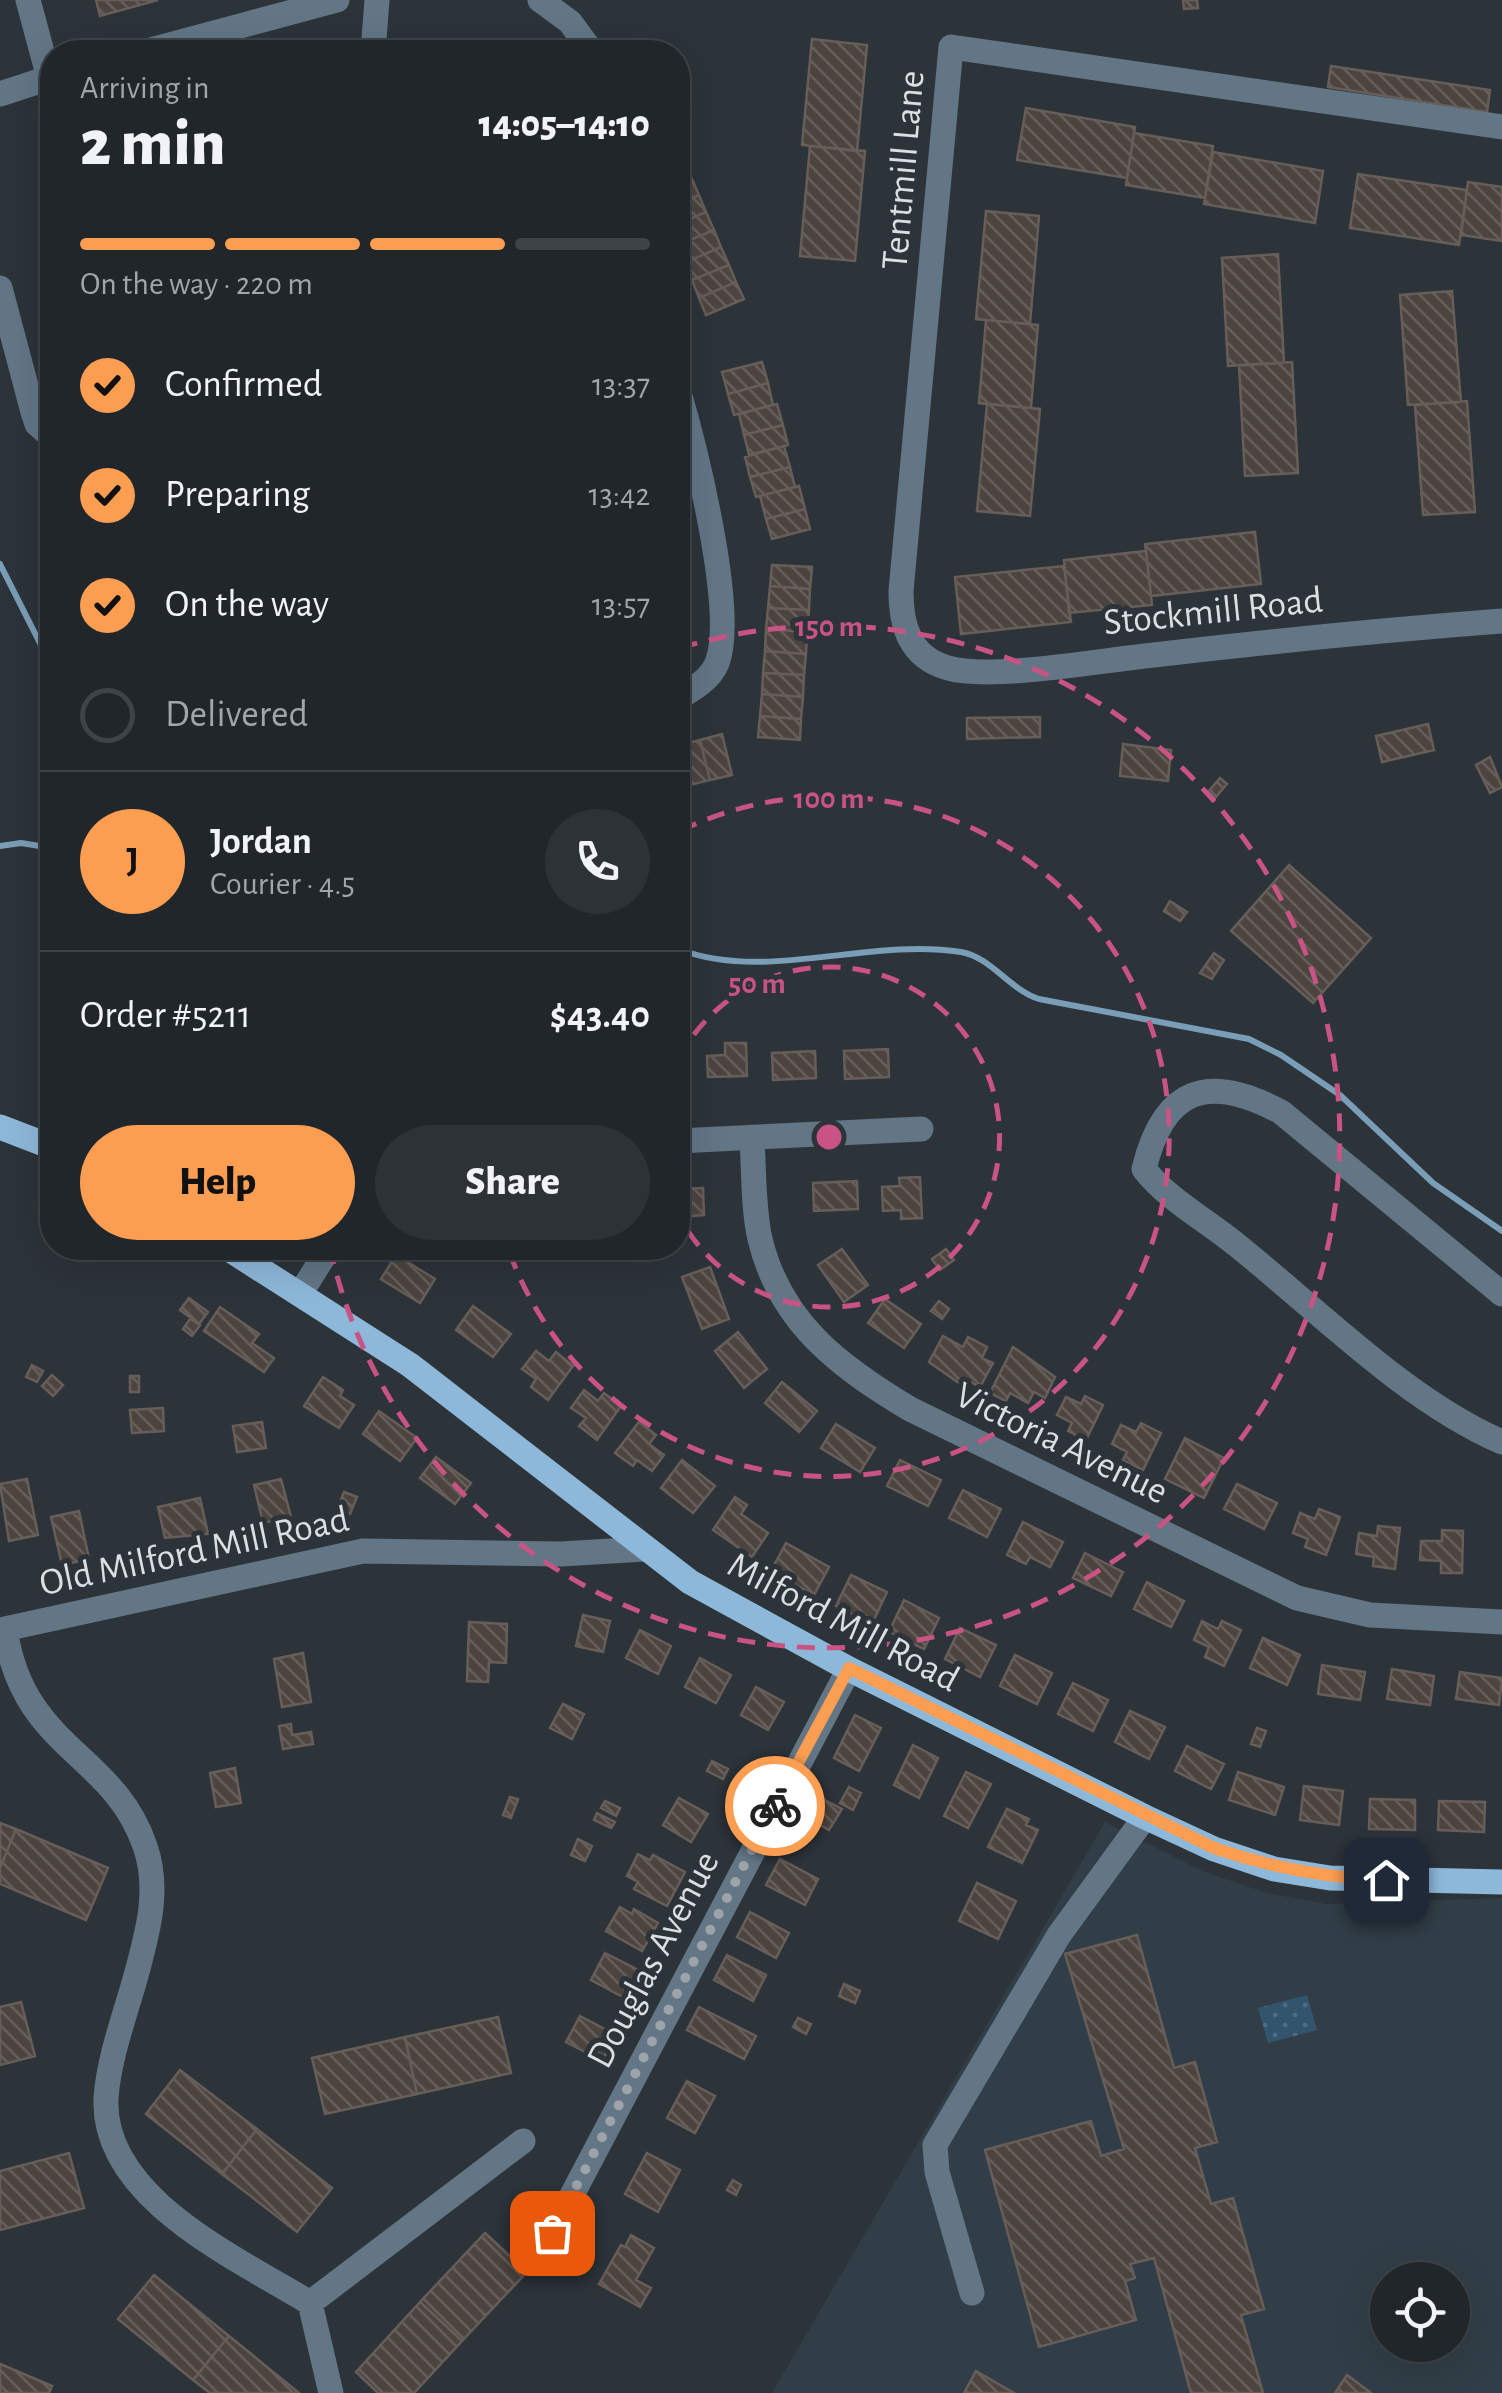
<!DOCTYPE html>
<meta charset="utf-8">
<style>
body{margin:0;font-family:"Alegreya Sans",sans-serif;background:#2d3237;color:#f1f3f6;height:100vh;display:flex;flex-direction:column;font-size:38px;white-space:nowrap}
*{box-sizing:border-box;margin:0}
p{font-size:32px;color:#a2a5a9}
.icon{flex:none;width:55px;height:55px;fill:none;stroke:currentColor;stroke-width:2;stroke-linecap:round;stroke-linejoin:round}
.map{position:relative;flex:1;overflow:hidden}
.side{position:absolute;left:40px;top:40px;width:650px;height:1220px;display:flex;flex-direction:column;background:#21262b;border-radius:40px;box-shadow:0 10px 40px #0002,0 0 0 2px #3e4347}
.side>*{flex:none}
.tools{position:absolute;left:1370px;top:2262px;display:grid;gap:20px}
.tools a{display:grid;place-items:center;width:100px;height:100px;border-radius:50%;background:#21262b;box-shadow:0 10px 40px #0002,0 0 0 2px #3e4347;font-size:50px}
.pin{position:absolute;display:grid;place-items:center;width:85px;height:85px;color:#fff;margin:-42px;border-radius:20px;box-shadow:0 5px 15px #0006}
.courier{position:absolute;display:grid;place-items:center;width:100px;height:100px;margin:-50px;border:8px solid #fc9e52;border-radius:50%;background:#fff;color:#222;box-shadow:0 2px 12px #0007}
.headline em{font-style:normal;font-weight:800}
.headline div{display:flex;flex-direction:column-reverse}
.headline{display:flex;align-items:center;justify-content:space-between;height:170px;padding:0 40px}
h1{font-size:65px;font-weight:800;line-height:75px}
.bar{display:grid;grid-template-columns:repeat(4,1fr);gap:15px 10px;align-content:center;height:120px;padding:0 40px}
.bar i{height:12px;border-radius:8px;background:#3e4347}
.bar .current{background:#fc9e52}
.bar p{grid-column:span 4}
.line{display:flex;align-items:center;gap:25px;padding:0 40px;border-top:2px solid #3e4347}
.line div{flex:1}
.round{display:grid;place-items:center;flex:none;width:105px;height:105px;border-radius:52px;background:#2d3237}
ol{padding:0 40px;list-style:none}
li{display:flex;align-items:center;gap:30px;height:110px}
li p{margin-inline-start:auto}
li .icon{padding:10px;border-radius:50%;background:#fc9e52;color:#111;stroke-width:4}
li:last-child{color:#a2a5a9}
li i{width:55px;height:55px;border:5px solid #3e4347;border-radius:50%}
.button{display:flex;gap:20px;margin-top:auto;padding:20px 40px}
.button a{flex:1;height:115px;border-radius:60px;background:#fc9e52;color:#111;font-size:40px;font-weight:800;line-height:115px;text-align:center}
.button a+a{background:#2d3237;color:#f1f3f6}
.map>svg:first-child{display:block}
.built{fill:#313e47;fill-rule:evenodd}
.park{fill:url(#park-dots)}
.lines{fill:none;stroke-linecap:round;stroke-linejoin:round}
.stream{stroke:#7a9db8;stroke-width:6}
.building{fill:url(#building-back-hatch);stroke:#675e59;stroke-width:2.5}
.minor{stroke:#627686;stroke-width:25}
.major{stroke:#8eb8d9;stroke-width:25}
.done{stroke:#9da3a8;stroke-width:10;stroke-dasharray:0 18}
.route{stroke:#fc9e52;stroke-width:12}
.ring{fill:none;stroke:#c95484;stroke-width:5;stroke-dasharray:18 12}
.labels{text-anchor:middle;stroke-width:10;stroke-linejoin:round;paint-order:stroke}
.street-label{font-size:38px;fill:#dadfe3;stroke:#2c3339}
.centre{fill:#c95484;stroke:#2c3339;stroke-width:5}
.ring-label{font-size:30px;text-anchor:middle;font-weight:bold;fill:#c95484;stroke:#2c3339;stroke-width:10;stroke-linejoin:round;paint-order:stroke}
</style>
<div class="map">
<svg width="1502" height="2393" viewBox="0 0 1502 2393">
<defs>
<pattern id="park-dots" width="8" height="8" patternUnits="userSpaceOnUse" patternTransform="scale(2.5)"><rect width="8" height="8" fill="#33546d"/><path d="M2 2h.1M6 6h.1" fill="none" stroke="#506c82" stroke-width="1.8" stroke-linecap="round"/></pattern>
<pattern id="building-back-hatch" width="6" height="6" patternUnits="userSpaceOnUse" patternTransform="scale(2.5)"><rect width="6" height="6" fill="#4c443f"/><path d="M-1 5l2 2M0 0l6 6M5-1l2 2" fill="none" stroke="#655f5b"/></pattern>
</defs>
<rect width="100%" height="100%" fill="#2c3339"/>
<path class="built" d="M1105,1822L1202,1871L1267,1893L1326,1904L1502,1898V2393H772ZM1388,2280H1452V2345H1388Z"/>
<path class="park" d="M1307,1995L1317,2030L1268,2043L1258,2008Z"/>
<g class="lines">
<path class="stream" d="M0,564L52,667
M0,846L21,843L52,848
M678,949C767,983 868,937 961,952C991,957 1010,990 1039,999L1249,1039L1281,1055L1340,1095L1433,1183L1502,1231"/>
</g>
<path class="building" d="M96,0H158L100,16Z
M1183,0H1197L1198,8L1184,9Z
M812,39L867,45L857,151L802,145Z
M1331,66L1490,90L1487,112L1328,87Z
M1026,108L1135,127L1127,178L1017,160Z
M1134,133L1213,146L1205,198L1126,185Z
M810,146L865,151L855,261L800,256Z
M1213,152L1323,171L1315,223L1204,204Z
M683,160L691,177L678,183V163Z
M1358,174L1467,190L1459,245L1350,228Z
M691,177L699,195L678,204V183Z
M1468,182L1502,187V241L1461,235Z
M699,195L706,212L678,224V204Z
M986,211L1039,216L1030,324L976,319Z
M706,212L714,230L678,245V224Z
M714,230L721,247L684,263L678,245Z
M721,247L729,265L692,280L684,263Z
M1278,254L1284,363L1228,366L1222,258Z
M729,265L736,282L699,298L692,280Z
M736,282L744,299L706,315L699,298Z
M1452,291L1461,402L1408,405L1400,295Z
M986,320L1038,325L1031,408L979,403Z
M762,362L768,383L728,394L722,372Z
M1292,362L1298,473L1245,476L1239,365Z
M768,383L773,405L734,415L728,394Z
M1467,401L1475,512L1423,515L1415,405Z
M777,404L783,425L744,435L739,414Z
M987,404L1040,409L1030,516L977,511Z
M783,425L788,445L749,455L744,435Z
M784,446L790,467L750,477L745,457Z
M790,467L795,487L756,497L750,477Z
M799,486L805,509L766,519L760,496Z
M805,509L810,529L772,539L766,519Z
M1255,532L1261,584L1151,596L1145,544Z
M1146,551L1152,605L1069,613L1064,560Z
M772,565L812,567L810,589L770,586Z
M1064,566L1071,622L961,634L955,577Z
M770,586L810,589L809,610L768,608Z
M768,608L809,610L807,632L766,629Z
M766,629L807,632L806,654L765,651Z
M765,651L806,654L804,675L763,673Z
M763,673L804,675L803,697L762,694Z
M762,694L803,697L801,719L760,716Z
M760,716L801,719L800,740L758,737Z
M1040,717V737L967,739V718Z
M1428,724L1434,750L1382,762L1376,736Z
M722,734L732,775L710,780L700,740Z
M700,740L710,780L689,785L680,745Z
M678,741L688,780L678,782Z
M1123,744L1171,750L1168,781L1120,776Z
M1490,757L1502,787L1490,793L1476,765Z
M1220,778L1227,784L1215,798L1208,792Z
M1289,865L1371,938L1313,1003L1231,931Z
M1170,901L1187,912L1180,921L1164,911Z
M1214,953L1224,960L1212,979L1200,973Z
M725,1043H746L747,1076L708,1077L707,1056L725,1055Z
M678,1045H684L686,1087H678Z
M888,1049L889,1077L845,1079L844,1051Z
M815,1051L816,1078L773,1080L772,1053Z
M920,1177L922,1218L901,1219V1210L883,1211L882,1187L900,1186L899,1178Z
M857,1181L858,1209L814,1211L813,1183Z
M703,1188L704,1215L678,1217V1189Z
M842,1249L868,1285L844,1302L818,1265Z
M946,1249L954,1260L940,1270L932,1259Z
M396,1255L435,1279L420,1303L381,1279Z
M710,1267L729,1319L702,1329L682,1277Z
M189,1298L208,1312L199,1324L180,1310Z
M885,1299L921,1324L904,1348L868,1323Z
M939,1301L949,1309L942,1319L931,1311Z
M473,1306L511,1334L493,1357L456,1330Z
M220,1307L259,1334L252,1343L274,1358L264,1372L204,1331Z
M190,1319L200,1325L192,1336L183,1329Z
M738,1332L767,1369L744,1388L715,1351Z
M943,1336L963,1347L968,1337L987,1347L982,1358L993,1363L980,1387L969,1381L966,1388L929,1362Z
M1013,1347L1055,1377L1045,1398L1034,1392L1028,1403L1010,1393L1006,1401L990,1393Z
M536,1351L549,1361L556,1352L573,1366L548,1400L531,1387L536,1379L522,1369Z
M32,1365L43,1371L37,1382L26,1377Z
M52,1375L63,1385L53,1396L42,1386Z
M130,1376H139V1392H130Z
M323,1377L343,1390L340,1396L354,1405L339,1428L304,1406Z
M782,1382L817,1411L799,1432L765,1403Z
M584,1390L598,1401L604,1393L621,1406L597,1440L579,1426L586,1418L571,1408Z
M1085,1396L1103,1405L1086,1440L1068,1431L1072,1423L1057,1415L1066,1397L1081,1404Z
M163,1408L164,1431L132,1433L130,1410Z
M379,1411L417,1438L400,1461L363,1434Z
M262,1422L266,1448L237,1452L233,1426Z
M639,1422L656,1435L649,1444L664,1455L652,1471L637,1460L633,1466L615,1453Z
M1141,1423L1161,1433L1143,1470L1123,1460L1127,1452L1112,1444L1121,1425L1136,1432Z
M836,1424L875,1448L860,1472L821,1448Z
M1185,1438L1224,1458L1204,1498L1165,1479Z
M436,1457L471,1483L455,1504L420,1478Z
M682,1460L715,1486L693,1513L661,1488Z
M900,1460L941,1480L928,1506L887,1486Z
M27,1479L38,1535L9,1541L0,1484Z
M281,1479L291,1517L263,1523L254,1485Z
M1237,1484L1277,1503L1264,1529L1224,1509Z
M963,1490L1001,1509L987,1537L949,1518Z
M344,1492L357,1497L350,1514L337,1509Z
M735,1497L747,1505L741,1514L768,1533L752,1557L713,1530Z
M200,1498L208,1534L165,1538L158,1507Z
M1319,1509L1340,1517L1326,1555L1305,1547L1308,1539L1293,1533L1300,1513L1315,1519Z
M79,1511L89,1559L62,1565L51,1517Z
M1023,1522L1063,1542L1050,1567L1030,1557L1026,1564L1007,1555Z
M1378,1526L1400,1528L1395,1569L1373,1566L1374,1557L1356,1554L1359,1533L1377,1536Z
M1442,1530L1463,1531L1462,1573H1441V1561L1420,1560L1421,1541H1442Z
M786,1543L829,1567L814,1595L771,1571Z
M1085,1553L1123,1572L1111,1596L1073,1578Z
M851,1575L887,1592L872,1624L836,1606Z
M1147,1582L1184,1601L1171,1627L1134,1609Z
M904,1600L939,1618L924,1649L889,1632Z
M583,1615L610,1621L603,1652L576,1646Z
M1202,1621L1218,1629L1222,1621L1241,1630L1224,1666L1205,1657L1209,1647L1194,1640Z
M469,1622L507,1624L506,1663L489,1662L488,1682L467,1681Z
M960,1628L996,1645L980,1677L945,1659Z
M640,1630L671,1646L658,1674L626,1658Z
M1263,1638L1300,1655L1287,1685L1250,1668Z
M303,1653L311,1702L282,1707L274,1659Z
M1015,1655L1052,1673L1037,1704L1000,1686Z
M700,1658L731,1675L716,1703L685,1687Z
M1322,1665L1365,1672L1360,1700L1318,1694Z
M1392,1669L1434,1676L1430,1705L1387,1699Z
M1460,1672L1502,1678L1499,1705L1456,1699Z
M1073,1683L1108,1700L1093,1731L1058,1714Z
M756,1687L784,1702L768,1730L741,1715Z
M563,1704L584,1714L572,1739L550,1728Z
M1130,1711L1165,1727L1149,1759L1115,1742Z
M855,1715L881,1728L859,1771L834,1758Z
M291,1724L292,1735L311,1732L313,1744L283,1749L279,1726Z
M1257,1728L1266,1731L1260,1747L1251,1744Z
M913,1745L938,1758L919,1798L894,1785Z
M1187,1746L1224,1764L1211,1789L1175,1771Z
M712,1761L728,1769L723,1779L707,1771Z
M235,1768L241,1803L216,1807L210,1773Z
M966,1772L991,1784L968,1828L944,1816Z
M1238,1772L1284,1787L1275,1815L1229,1800Z
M1304,1786L1343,1791L1339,1825L1300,1820Z
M849,1787L861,1793L853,1810L840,1803Z
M510,1797L518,1799L511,1818L503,1815Z
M679,1798L708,1814L691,1842L663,1825Z
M821,1798L842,1809L829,1830L809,1819Z
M1370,1799L1415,1800V1830L1369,1829Z
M605,1801L620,1808L616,1816L601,1808Z
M1439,1801L1485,1802L1484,1832L1438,1830Z
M1007,1809L1029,1819L1026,1825L1038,1830L1022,1863L988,1847Z
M597,1813L615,1822L611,1828L594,1820Z
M0,1823L16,1829L0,1868Z
M16,1829L108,1868L86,1920L0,1884V1868Z
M578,1839L592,1846L585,1861L571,1855Z
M638,1854L650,1860L653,1855L685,1872L667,1906L634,1889L638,1882L627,1876Z
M780,1859L818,1879L805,1905L766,1885Z
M977,1883L1016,1901L998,1939L959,1921Z
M620,1907L632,1914L634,1909L658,1923L642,1951L606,1931Z
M750,1912L789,1933L776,1958L737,1937Z
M1137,1935L1174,2068L1195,2062L1217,2142L1195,2148L1211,2204L1233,2198L1264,2309L1241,2315L1263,2393H1191L1154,2258L1130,2264L1135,2278L1125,2281L1136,2320L1039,2347L985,2150L1091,2121L1101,2156L1124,2149L1065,1954Z
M605,1953L650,1976L636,2004L591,1980Z
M727,1955L766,1975L753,2001L714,1980Z
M844,1984L860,1991L855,2003L839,1996Z
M21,2002L35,2056L0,2065V2007Z
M699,2007L756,2036L744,2059L687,2030Z
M580,2016L616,2035L602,2061L566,2042Z
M498,2017L511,2073L417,2094L405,2037Z
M798,2018L811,2024L806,2034L793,2027Z
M405,2037L417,2094L325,2114L312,2058Z
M180,2070L257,2129L222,2174L146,2114Z
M687,2081L715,2096L695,2133L667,2118Z
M257,2129L332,2188L297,2232L222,2174Z
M69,2153L84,2208L0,2230V2171Z
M647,2153L680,2170L658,2212L625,2194Z
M733,2180L741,2185L736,2195L727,2190Z
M485,2233L527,2272L462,2341L420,2302Z
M631,2235L654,2248L636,2280L651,2288L640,2307L599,2284L621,2245L625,2247Z
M154,2275L229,2336L193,2380L118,2319Z
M420,2302L462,2341L414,2393H378L356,2372Z
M229,2336L299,2393H210L193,2380Z
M0,2364L52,2386L49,2393H0Z
M976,2371L1014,2393H964Z
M1347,2375L1371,2393H1335Z"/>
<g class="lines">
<path class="minor" d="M28,0L49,78
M540,0L570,22L592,52
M143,52L337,0
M373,52L377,0
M0,94L52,77
M1502,127L951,47L901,591C901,625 909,657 948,668C990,680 1098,661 1145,656C1264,642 1383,630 1502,621
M0,288L33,412L37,424L52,437
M678,389C694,443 737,612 717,663C711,679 692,690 678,698
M752,1138C754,1171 753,1208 760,1239C780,1323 840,1367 910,1409L1297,1598L1370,1615L1502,1622
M678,1141L921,1129
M300,1294L329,1248
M1502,1294L1281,1112C1208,1073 1164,1087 1144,1169C1169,1201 1207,1220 1238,1246C1319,1311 1407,1401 1502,1442
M5,1629C23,1750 112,1751 145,1846C160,1889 148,1931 137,1972C126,2013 109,2056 106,2098C101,2198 239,2259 310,2303L331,2393
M0,1630L363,1551L561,1554L645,1549
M552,2233L849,1669
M972,2293L937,2172L935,2145L1059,1935L1145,1817
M310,2303L523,2141"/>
<path class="major" d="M0,1127L52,1147
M227,1248L410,1365L690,1582L849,1669L1145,1817L1214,1849L1274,1869L1330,1878L1502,1882"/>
</g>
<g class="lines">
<path class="done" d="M552,2233L775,1806"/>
<path class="route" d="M775,1806L849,1668L1214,1848C1272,1868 1325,1878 1386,1880"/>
</g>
<g class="ring">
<path d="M678 1060A170 170 0 1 1 678 1214"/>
<path d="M680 831A340 340 0 1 1 508 1248"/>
<path d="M680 648A511 511 0 1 1 330 1248"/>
</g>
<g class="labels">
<g class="street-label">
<text transform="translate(902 170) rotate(-85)" y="13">Tentmill Lane</text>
<text transform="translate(1213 610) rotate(-6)" y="13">Stockmill Road</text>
<text transform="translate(1062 1442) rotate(26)" y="13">Victoria Avenue</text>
<text transform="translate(194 1550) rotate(-12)" y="13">Old Milford Mill Road</text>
<text transform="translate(844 1621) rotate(28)" y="13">Milford Mill Road</text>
<text transform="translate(652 1959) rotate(-62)" y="13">Douglas Avenue</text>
</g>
</g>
<circle cx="829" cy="1137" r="15" class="centre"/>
<g class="ring-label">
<text x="829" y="636">150 m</text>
<text x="829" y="808">100 m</text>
<text x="757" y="993">50 m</text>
</g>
</svg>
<div class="tools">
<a><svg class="icon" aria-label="locate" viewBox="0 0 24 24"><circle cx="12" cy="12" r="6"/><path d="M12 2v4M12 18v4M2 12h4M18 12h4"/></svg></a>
</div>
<div class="pin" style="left:552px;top:2233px;background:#ea580c"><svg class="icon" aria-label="bag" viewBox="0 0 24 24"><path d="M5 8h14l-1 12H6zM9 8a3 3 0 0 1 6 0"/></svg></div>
<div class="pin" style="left:1386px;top:1880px;background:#1f2937"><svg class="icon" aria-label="home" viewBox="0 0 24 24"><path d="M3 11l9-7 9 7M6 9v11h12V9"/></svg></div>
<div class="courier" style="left:775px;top:1806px"><svg class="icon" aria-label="bike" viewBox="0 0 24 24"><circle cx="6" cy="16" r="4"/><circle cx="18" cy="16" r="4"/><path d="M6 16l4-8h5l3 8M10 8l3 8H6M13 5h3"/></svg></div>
<section class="side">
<div class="headline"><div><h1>2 min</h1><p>Arriving in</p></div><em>14:05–14:10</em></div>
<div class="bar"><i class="current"></i><i class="current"></i><i class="current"></i><i></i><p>On the way · 220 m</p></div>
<ol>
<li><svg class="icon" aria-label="check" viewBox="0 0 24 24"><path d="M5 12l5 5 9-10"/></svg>Confirmed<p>13:37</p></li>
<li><svg class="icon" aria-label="check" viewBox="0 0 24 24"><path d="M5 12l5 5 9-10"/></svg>Preparing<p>13:42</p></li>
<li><svg class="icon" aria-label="check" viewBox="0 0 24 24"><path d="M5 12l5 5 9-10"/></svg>On the way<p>13:57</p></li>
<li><i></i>Delivered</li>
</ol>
<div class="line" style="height:180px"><b class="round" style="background:#fc9e52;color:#111">J</b><div><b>Jordan</b><p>Courier · 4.5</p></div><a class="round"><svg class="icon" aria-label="phone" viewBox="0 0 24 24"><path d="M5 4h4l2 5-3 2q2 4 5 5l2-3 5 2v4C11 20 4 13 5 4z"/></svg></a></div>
<div class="line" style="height:130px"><div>Order #5211</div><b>$43.40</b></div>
<div class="button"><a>Help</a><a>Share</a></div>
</section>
</div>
